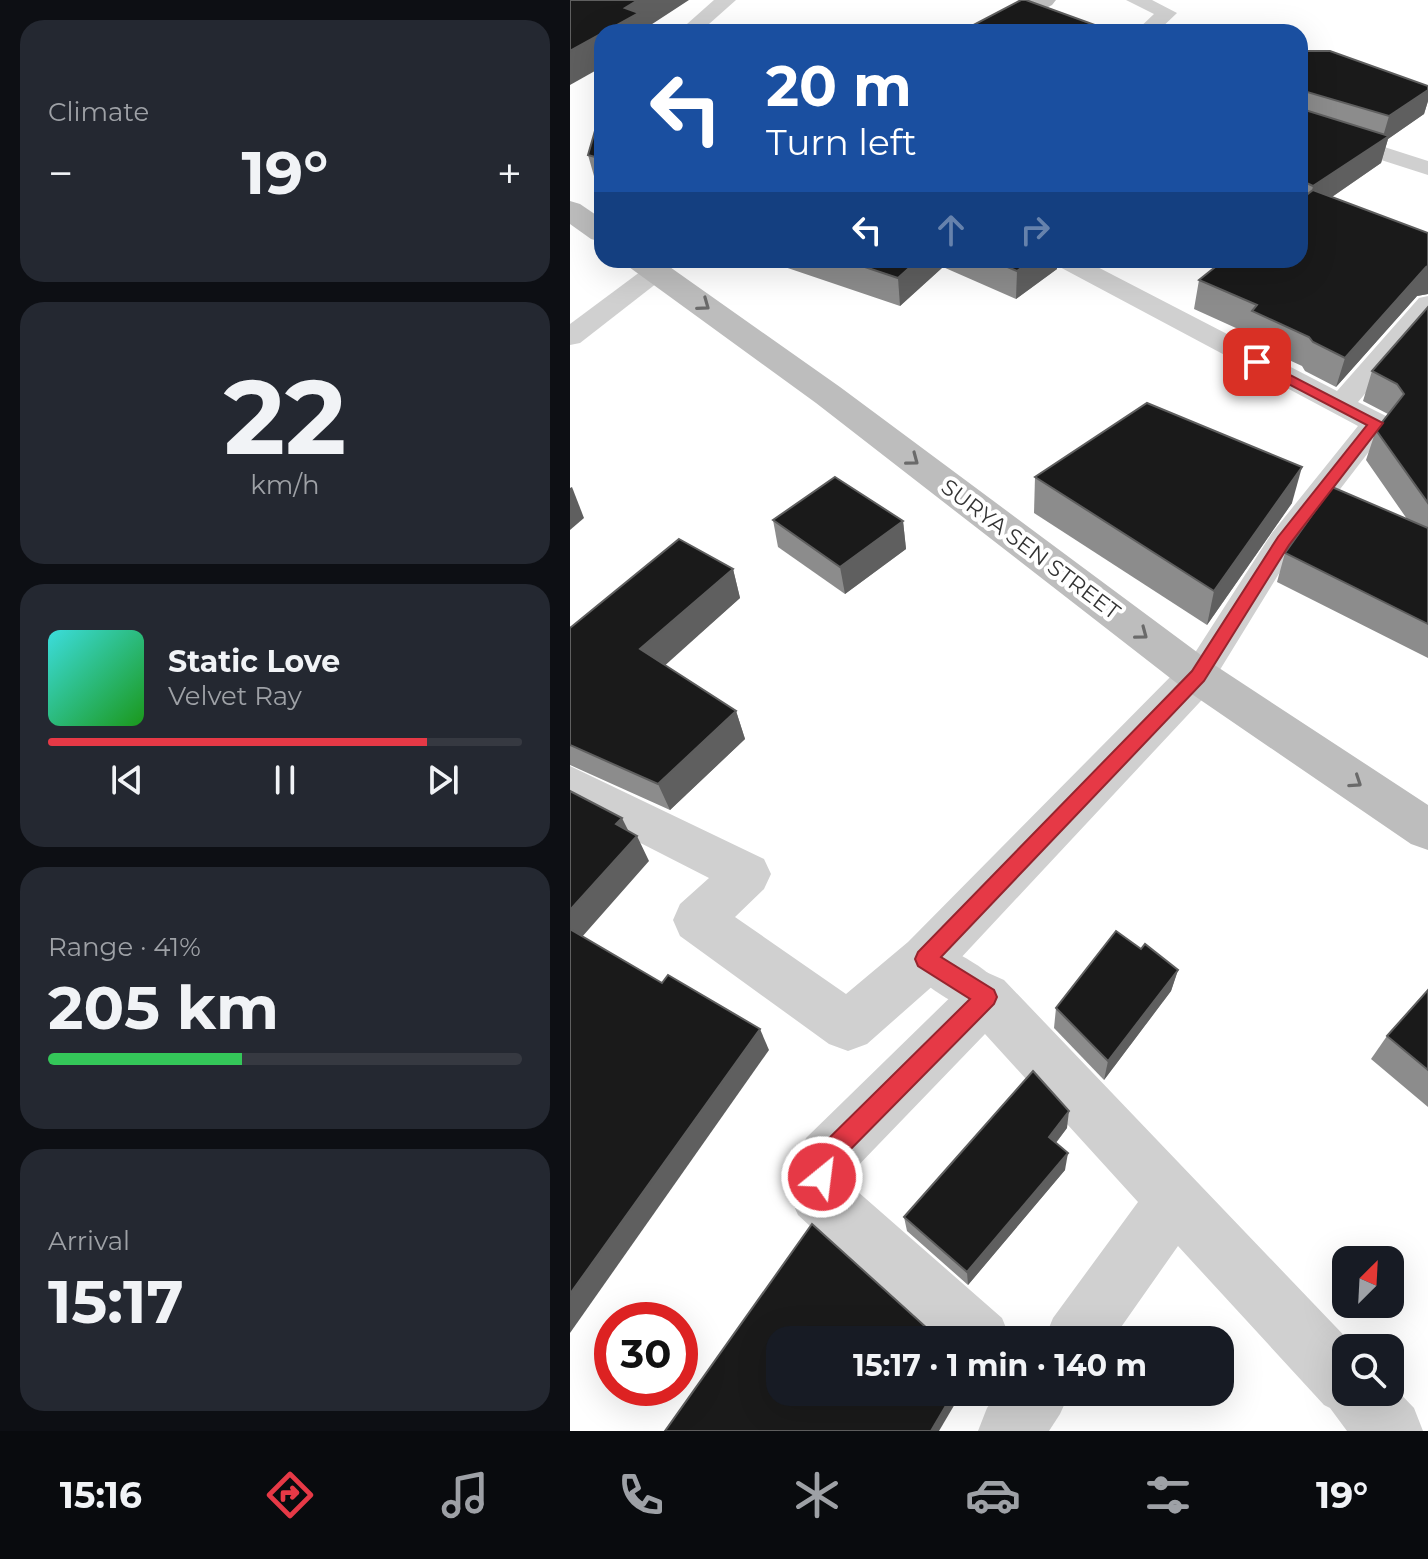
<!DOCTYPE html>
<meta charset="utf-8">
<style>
:root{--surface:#171b24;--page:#242831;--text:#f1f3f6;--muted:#9ea1a6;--line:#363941;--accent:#e63946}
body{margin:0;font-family:Montserrat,sans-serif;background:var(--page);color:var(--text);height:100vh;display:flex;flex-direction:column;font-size:30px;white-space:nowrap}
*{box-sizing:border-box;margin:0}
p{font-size:26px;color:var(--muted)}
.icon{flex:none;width:44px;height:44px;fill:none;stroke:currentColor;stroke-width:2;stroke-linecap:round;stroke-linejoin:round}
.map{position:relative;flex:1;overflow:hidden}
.sheet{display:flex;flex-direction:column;gap:20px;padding:20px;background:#0d0f14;width:570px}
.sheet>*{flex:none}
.guide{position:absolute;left:24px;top:24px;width:714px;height:244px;border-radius:24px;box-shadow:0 8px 32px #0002;background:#1a4fa0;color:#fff;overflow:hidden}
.needle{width:52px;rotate:24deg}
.fabs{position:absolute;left:762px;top:1246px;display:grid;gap:16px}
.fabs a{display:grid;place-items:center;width:72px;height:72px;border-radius:16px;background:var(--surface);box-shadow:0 8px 32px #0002;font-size:40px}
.speed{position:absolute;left:24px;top:1302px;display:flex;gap:16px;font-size:40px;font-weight:700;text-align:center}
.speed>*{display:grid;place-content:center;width:104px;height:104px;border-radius:50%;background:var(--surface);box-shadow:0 8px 32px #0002;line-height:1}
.speed .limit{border:12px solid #d22;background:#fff;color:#111}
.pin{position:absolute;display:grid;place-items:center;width:68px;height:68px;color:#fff;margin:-34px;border-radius:16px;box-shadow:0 4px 12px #0006}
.me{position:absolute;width:88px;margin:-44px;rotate:29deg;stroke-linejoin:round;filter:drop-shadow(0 0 6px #0008)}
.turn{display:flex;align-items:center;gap:28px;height:168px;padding:0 40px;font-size:36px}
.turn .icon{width:104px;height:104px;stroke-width:2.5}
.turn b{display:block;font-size:56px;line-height:68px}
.lanes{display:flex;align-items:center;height:76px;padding:0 40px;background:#0003;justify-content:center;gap:40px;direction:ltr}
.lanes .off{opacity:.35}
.big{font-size:60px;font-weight:700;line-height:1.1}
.sheet .widget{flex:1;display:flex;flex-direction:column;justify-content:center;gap:12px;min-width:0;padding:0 28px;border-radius:24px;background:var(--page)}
.sheet .dial{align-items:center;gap:0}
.dial b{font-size:104px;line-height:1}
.song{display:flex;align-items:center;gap:24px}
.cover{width:96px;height:96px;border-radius:12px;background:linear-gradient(135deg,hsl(180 70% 55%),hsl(120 70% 35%))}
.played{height:8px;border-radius:4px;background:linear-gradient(90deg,var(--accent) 80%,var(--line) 80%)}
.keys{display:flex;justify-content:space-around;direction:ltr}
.heat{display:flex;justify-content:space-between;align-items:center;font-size:44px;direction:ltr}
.charge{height:12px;border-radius:6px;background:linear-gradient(90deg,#34c759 41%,var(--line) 0)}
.trip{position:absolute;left:196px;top:1326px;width:468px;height:80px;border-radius:24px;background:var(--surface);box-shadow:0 8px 32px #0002;font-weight:700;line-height:80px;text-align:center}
.tabs{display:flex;height:128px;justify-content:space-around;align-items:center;background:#090b0e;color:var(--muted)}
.tabs .icon{width:56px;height:56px}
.tabs .on{color:var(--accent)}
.tabs b{font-size:36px;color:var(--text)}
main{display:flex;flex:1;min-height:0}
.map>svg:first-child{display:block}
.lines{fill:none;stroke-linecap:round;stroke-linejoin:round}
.lane{fill:#d0d0d0;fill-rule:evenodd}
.street{fill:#d0d0d0;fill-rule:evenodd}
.secondary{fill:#bdbdbd;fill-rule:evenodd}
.wall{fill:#8c8c8c}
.shaded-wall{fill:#5f5f5f}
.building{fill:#1a1a1a;stroke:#5f5f5f;stroke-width:2}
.oneway{stroke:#6a6a6a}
.route{fill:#e63946;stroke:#96252e;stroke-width:2}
.labels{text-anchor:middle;stroke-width:8;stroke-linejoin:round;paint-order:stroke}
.street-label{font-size:22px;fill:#333;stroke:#fff}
</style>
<main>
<section class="sheet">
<div class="widget"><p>Climate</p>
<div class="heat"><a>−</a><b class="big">19°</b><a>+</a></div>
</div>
<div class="widget dial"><b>22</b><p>km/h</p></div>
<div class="widget">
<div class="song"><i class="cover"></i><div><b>Static Love</b><p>Velvet Ray</p></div></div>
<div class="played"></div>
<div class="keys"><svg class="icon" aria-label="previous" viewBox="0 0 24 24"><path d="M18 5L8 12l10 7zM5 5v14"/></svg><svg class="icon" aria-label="pause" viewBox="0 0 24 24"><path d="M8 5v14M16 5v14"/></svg><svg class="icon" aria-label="next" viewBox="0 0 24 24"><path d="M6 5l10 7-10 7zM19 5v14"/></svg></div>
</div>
<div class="widget"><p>Range · 41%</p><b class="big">205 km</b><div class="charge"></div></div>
<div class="widget"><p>Arrival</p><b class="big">15:17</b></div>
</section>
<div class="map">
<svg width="858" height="1431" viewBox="0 0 858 1431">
<rect width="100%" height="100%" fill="#fff"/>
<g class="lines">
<g class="lane">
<polygon points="144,0 166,0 130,32 108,32"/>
<polygon points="556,0 582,0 607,13 587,32 565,32 584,14"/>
<polygon points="730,120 858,161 858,175 730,134"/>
<polygon points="482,260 514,260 767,391 849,298 858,296 858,320 788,402 816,416 821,423 724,549 640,686 628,690 616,686 610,676 702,533 788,426 486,265"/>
<polygon points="87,263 96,266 100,271 96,276 10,343 0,345 0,324 78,266"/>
<path d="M356 940C383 950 426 970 437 997L431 1011 416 1017C389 1007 347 985 335 959L341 945Z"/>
</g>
<g class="street">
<polygon points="628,659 643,664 649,676 643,688 374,976 297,1044 278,1051 259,1044 110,936 103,920 110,904 139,878 0,807 0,766 194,859 201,874 194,889 165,917 276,994 338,942 613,664"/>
<polygon points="416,972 434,980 786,1348 776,1348 776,1392 820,1392 820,1383 844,1408 853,1431 777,1431 760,1408 754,1405 608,1246 542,1340 474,1340 483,1318 568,1202 415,1034 281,1173 279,1184 432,1318 441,1340 364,1340 228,1215 219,1195 236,1138 398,980"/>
<polygon points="429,1392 500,1392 490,1414 479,1431 408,1431 417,1408"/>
</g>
<g class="secondary">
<polygon points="456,0 486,0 482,5 432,32 402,32 405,27"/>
<polygon points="0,201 10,204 32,219 32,242 21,239 0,224"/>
<polygon points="55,260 90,260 270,387 643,664 858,805 858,850 841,844 613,688 246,403 59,267"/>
</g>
</g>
<g class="wall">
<polygon points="730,51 858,86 858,101 854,114 818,139 811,163 762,197 858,233 858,294 847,296 766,387 735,371 732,366 676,340 677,333 624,309 629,280 730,260"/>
<polygon points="32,111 32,184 26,183 18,155"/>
<polygon points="194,260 487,260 487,269 446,299 373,267 330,306"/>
<polygon points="858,307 858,658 707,582 715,553 837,519 796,460 806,430 818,414 793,401 802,371"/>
<polygon points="465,477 722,503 637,625 464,513"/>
<polygon points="203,520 333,521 336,549 275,594 208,547"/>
<polygon points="163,569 170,598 94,665 166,711 175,739 100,810 0,765 0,628"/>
<polygon points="571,949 608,970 601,991 534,1080 484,1028 486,1008"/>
<polygon points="858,990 858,1107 801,1059 817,1036"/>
<polygon points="497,1128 486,1143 495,1170 398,1285 337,1231 334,1217"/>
</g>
<g class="shaded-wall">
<polygon points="68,0 119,0 73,30 73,32 34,32 55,8"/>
<polygon points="32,33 32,67 0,85 0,51"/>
<polygon points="858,90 858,101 854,114 818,139 811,163 737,214 743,186 812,140 819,116"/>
<polygon points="348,260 372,260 373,267 330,306 328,278"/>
<polygon points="462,260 487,260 487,269 446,299 447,271"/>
<polygon points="858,266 858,294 847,296 766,387 775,358 856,267"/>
<polygon points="732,467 722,503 637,625 644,591"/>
<polygon points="2,487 14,518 0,530 0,488"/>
<polygon points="333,521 336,549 275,594 270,567"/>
<polygon points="163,569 170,598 81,678 70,649"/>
<polygon points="166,711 175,739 100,810 88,784"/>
<polygon points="52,818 63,840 67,836 79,861 4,946 0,939 0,910 46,824"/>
<polygon points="608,970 601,991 534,1080 538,1061"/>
<polygon points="190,1029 199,1050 0,1333 0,1294"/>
<polygon points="499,1111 497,1128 477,1154 479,1137"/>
<polygon points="498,1153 495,1170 398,1285 397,1272"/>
<polygon points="384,1392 392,1392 369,1431 361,1431"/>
</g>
<g class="building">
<polygon points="0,0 68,0 55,8 69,13 0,51"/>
<polygon points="451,0 456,0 544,32 371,32 385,25 396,29"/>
<polygon points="730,51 760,51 858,86 858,90 819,116 734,91 735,110 819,136 743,186 730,180"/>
<polygon points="31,110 32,111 32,159 18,155"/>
<polygon points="743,190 858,233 858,266 856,267 775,358 743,342 739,337 682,311 687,305 629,280 654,260 730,260 730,200"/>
<polygon points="274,260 348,260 328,278"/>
<polygon points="421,260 462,260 447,271"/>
<polygon points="858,307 858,503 806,430 834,394 827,384 802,371"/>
<polygon points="577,403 732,467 644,591 465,477"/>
<polygon points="265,477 333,521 270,567 203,520"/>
<polygon points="762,487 858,528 858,624 715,553"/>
<polygon points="109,539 163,569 70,649 166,711 88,784 0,745 0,628"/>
<polygon points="0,791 52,818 46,824 67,836 0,910"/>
<polygon points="0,929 92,983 98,975 190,1029 0,1294"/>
<polygon points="546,931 571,949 575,944 608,970 538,1061 486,1008"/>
<polygon points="858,990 858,1070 817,1036"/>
<polygon points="463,1071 499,1111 479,1137 498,1153 397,1272 334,1217"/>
<polygon points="242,1224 359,1330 383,1331 395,1340 210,1340 210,1392 384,1392 361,1431 95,1431"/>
</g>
<defs><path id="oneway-chevron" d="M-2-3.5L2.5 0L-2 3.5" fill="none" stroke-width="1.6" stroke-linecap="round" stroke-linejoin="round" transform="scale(2)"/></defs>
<g class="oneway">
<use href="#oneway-chevron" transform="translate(134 305) rotate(36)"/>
<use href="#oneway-chevron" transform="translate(343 460) rotate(37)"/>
<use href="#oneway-chevron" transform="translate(572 634) rotate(37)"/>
<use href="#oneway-chevron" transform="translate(786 782) rotate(34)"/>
</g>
<polygon class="route" points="687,358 813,423 719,545 634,681 371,957 424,990 427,997 424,1004 266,1164 260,1185 252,1188 244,1185 240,1177 247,1150 400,999 348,966 345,959 348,952 622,671 708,537 797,425 682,365 680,362"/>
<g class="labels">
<g class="street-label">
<text transform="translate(461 549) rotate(37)" y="8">SURYA SEN STREET</text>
</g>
</g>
</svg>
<div class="fabs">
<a><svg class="needle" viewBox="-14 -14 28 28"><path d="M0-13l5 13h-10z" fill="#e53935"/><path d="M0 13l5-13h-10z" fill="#9ea1a6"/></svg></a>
<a><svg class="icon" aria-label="search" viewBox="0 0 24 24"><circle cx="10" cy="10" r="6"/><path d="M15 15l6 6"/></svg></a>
</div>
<div class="speed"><div class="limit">30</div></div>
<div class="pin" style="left:687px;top:362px;background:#d93025"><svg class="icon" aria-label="arrive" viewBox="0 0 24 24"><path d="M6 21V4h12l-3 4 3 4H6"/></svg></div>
<svg class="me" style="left:252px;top:1177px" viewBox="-20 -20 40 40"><circle r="17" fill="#e63946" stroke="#fff" stroke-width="3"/><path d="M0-11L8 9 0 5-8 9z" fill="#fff"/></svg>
<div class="trip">15:17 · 1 min · 140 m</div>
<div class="guide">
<div class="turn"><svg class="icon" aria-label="left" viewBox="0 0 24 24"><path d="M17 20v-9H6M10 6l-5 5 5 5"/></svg><div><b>20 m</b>Turn left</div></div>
<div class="lanes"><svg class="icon" aria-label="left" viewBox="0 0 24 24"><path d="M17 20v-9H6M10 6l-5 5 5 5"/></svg><svg class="icon off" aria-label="ahead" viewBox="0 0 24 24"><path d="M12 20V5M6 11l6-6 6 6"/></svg><svg class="icon off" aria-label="right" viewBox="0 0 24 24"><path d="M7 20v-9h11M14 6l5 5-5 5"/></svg></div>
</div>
</div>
</main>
<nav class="tabs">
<b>15:16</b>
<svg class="icon on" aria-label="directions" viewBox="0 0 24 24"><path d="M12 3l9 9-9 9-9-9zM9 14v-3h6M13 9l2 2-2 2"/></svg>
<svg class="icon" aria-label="music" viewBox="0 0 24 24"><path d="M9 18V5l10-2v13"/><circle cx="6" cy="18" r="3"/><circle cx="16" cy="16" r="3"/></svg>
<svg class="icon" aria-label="phone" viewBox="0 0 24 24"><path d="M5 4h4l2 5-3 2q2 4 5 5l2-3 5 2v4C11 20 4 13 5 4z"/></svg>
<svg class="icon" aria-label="climate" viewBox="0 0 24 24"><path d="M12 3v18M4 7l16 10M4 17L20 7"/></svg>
<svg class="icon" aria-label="car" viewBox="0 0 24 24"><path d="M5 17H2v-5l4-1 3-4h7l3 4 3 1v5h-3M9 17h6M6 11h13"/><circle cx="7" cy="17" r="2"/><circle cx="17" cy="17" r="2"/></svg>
<svg class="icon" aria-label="filters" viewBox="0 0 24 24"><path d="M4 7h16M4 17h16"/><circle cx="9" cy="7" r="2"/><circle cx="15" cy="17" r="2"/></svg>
<b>19°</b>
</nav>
